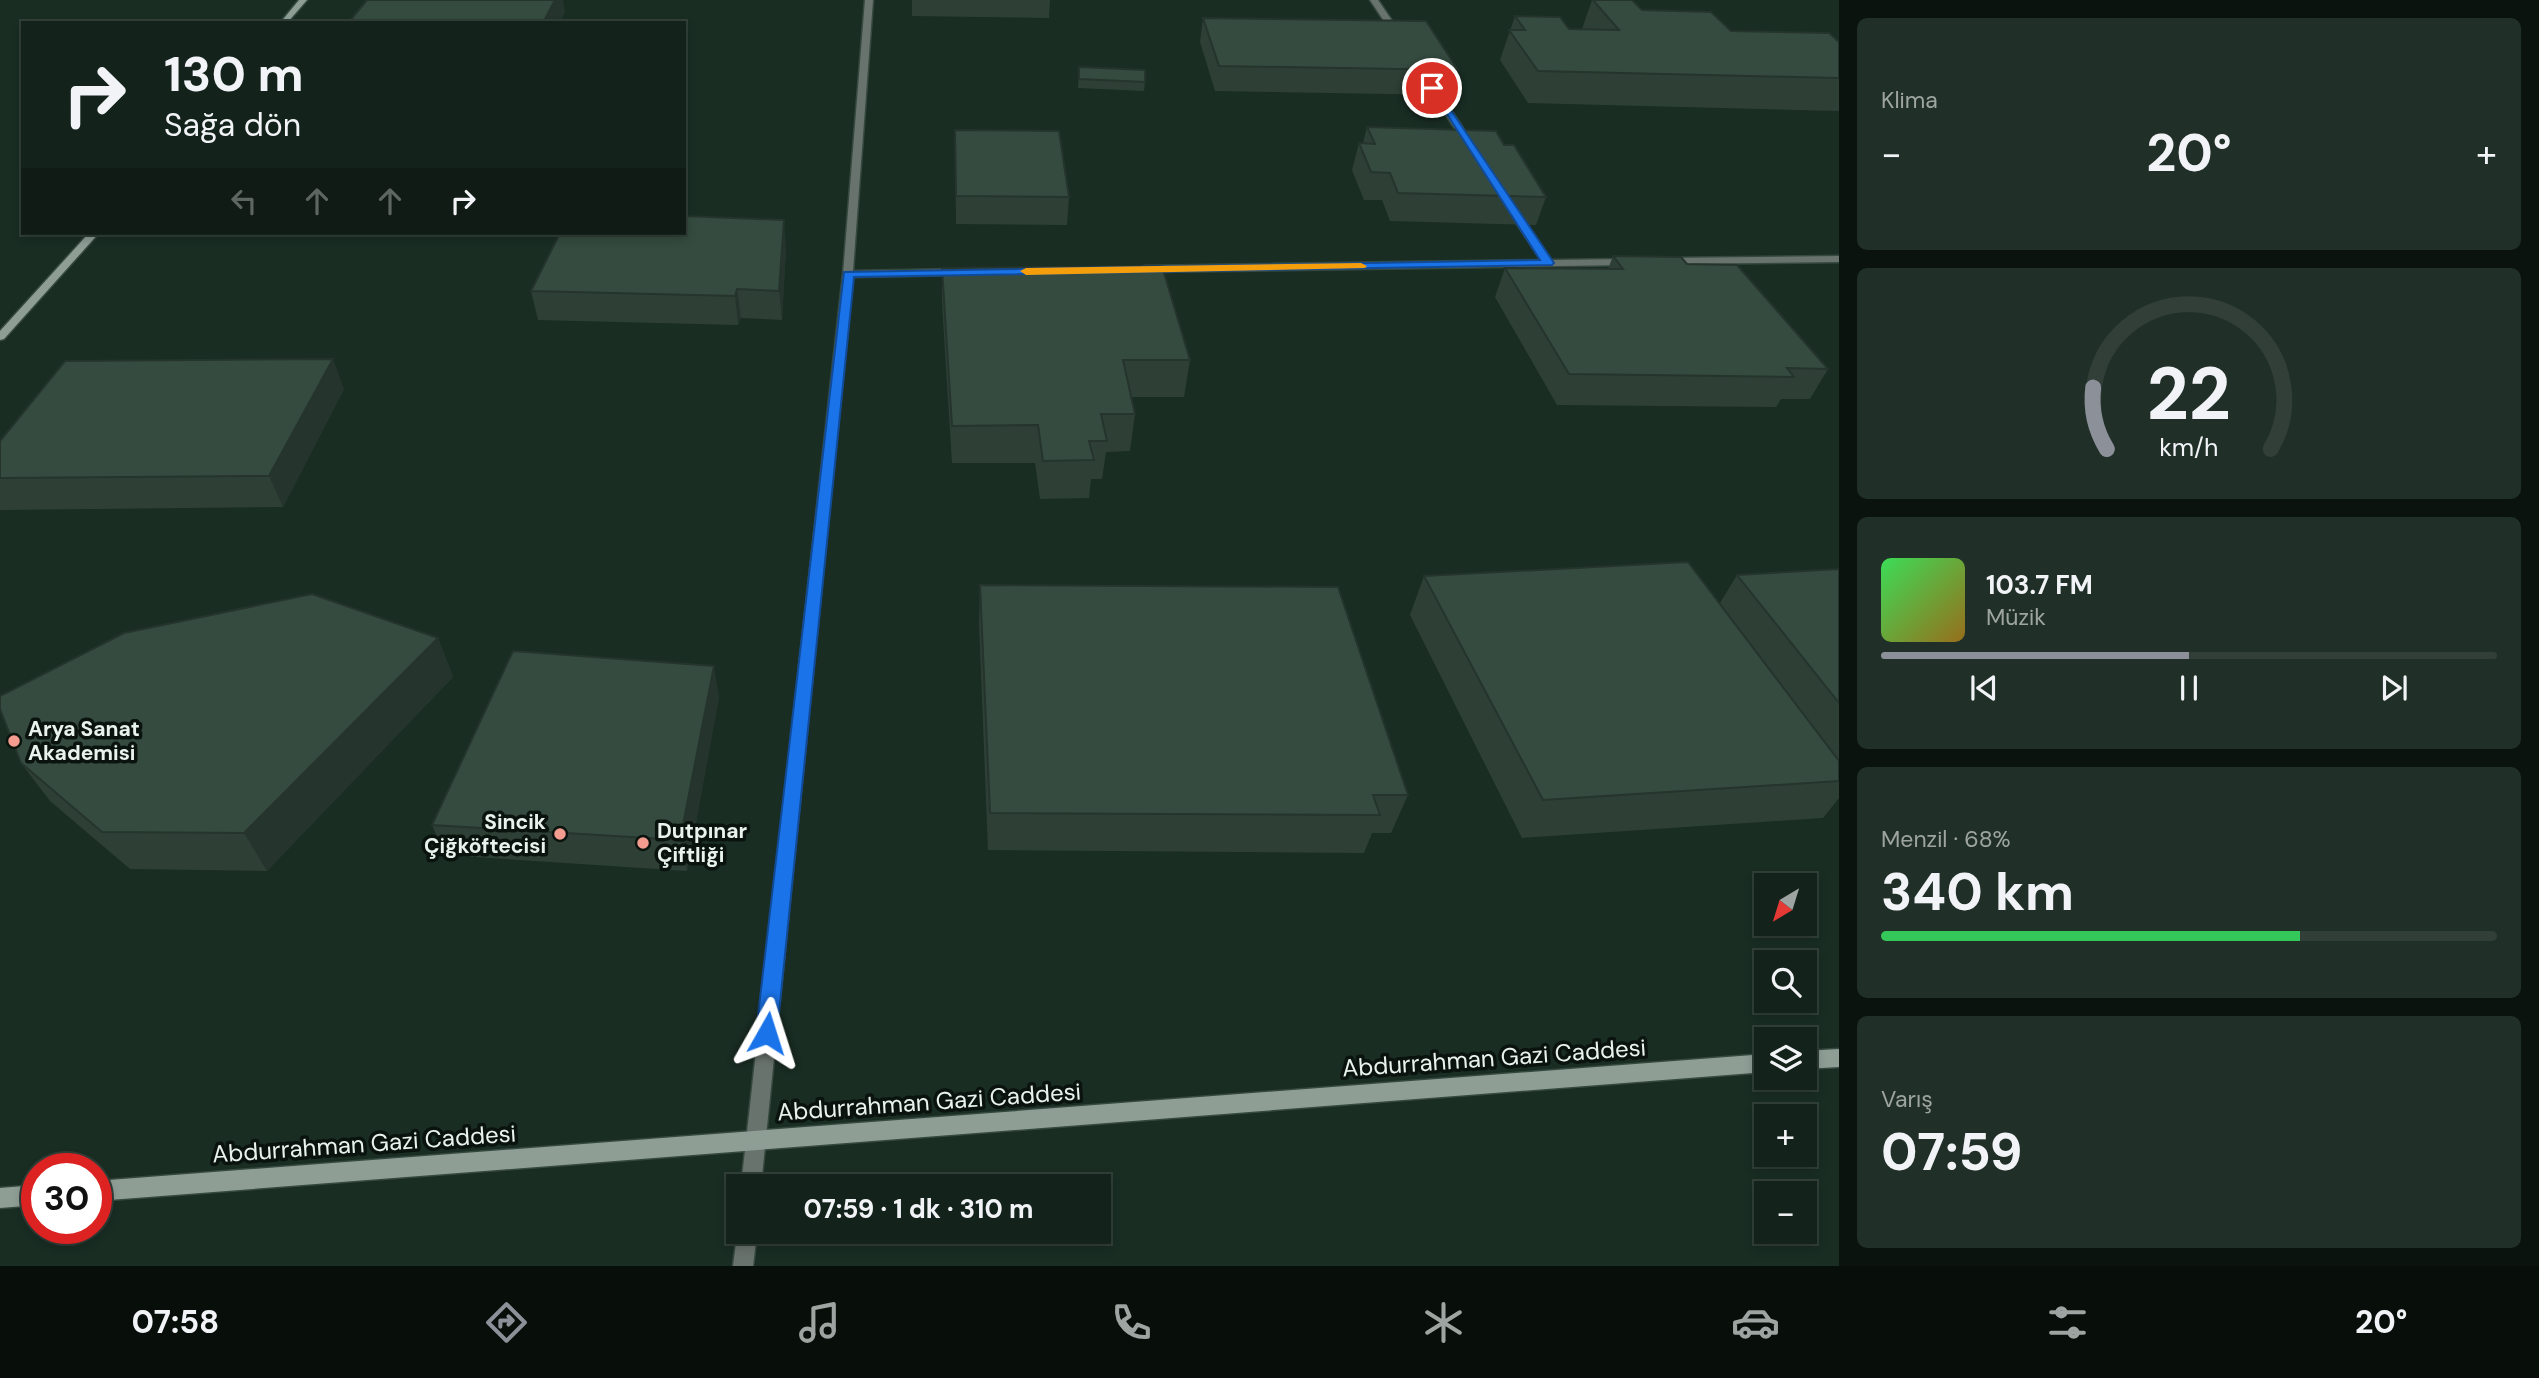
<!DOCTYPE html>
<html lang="tr">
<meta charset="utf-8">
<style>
:root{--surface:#13221a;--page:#202f27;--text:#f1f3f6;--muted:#9da4a2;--line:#323f39;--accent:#8c9099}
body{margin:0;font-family:"DM Sans",sans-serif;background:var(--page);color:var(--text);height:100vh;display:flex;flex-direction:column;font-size:26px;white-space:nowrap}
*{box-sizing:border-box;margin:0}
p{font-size:23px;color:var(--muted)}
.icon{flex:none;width:38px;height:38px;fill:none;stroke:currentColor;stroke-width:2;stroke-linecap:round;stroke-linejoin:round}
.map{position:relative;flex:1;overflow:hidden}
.details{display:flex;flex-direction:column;gap:18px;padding:18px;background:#0a130e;width:700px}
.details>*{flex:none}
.top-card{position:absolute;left:21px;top:21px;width:665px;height:214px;border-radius:0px;box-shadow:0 4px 10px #0003,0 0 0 2px var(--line);background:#13221a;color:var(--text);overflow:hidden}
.needle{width:46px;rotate:218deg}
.controls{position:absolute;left:1754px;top:873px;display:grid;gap:14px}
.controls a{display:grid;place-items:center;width:63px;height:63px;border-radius:0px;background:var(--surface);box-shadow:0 4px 10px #0003,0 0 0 2px var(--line);font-size:35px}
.speed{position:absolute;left:21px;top:1153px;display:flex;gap:14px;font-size:35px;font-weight:700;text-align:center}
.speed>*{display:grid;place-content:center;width:91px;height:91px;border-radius:50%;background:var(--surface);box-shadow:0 4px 10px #0003,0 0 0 2px var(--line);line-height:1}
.speed .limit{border:10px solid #d22;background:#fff;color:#111}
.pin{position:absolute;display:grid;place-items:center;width:60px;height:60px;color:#fff;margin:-30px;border:4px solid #fff;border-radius:50%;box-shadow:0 2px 7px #0007}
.me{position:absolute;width:77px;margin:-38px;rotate:6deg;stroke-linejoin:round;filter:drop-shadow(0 0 5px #0008)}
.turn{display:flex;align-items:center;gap:24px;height:147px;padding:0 28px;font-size:32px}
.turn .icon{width:91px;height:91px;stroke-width:2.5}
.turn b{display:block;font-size:49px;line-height:60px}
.lanes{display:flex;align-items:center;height:66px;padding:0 28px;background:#0003;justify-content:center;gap:35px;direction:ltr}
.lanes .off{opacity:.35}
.big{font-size:52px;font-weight:700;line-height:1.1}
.details .widget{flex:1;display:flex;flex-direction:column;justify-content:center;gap:10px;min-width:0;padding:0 24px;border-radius:10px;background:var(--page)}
.details .dial{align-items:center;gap:0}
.dial svg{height:182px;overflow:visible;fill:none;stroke:var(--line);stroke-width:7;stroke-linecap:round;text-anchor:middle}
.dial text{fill:var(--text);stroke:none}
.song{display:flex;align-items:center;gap:21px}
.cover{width:84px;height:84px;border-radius:10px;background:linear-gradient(135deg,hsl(130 70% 55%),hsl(40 70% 35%))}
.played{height:7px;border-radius:4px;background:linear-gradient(90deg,var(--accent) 50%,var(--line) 50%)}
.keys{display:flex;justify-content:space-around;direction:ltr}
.heat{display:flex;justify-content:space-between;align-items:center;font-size:38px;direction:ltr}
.charge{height:10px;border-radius:5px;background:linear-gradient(90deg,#34c759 68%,var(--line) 0)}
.trip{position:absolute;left:726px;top:1174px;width:385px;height:70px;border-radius:0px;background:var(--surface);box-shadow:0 4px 10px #0003,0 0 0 2px var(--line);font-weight:700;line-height:70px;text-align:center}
.dock{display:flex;height:112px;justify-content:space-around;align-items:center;background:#080e0a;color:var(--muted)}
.dock .icon{width:49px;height:49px}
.dock .on{color:var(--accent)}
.dock b{font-size:32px;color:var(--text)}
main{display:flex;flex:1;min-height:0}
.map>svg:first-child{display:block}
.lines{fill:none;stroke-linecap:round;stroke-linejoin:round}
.street-casing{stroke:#36493f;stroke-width:3}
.secondary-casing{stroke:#36493f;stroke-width:3}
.street{fill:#69736e;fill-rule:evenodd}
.secondary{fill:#8e9e95;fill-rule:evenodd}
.wall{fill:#2e4036}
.shaded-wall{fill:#25342c}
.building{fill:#354b3f;stroke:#25342c;stroke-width:2}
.route{fill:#1a73e8;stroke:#114b97;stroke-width:2}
.slow{fill:#f59e0b}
.poi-dot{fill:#f59c91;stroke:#0a130e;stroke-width:2.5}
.labels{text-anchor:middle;stroke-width:7;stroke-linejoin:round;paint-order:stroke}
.poi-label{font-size:21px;font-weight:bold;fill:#e7f3ec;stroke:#0a130e;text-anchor:start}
.near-street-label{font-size:24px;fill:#e7f3ec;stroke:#0a130e}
</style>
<main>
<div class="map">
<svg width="1839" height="1266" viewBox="0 0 1839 1266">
<rect width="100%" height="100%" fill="#192d23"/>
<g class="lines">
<g class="street-casing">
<g id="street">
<polygon points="865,0 873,0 853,271 959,269 964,272 959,275 853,277 761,1186 741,1186 843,274"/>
<polygon points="1370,0 1378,0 1401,34 1400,36 1394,36"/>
<polygon points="1424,78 1430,78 1474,145 1473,147 1467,147 1423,80"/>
<polygon points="1512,206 1515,207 1551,260 1628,259 1633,262 1628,265 1144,272 1139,269 1144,266 1541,260 1507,209"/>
<polygon points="1839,256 1839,262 1665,264 1660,261 1665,258"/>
<polygon points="738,1228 738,1232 757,1232 753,1266 733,1266"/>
</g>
</g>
<g class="secondary-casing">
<g id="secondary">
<polygon points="299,0 307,0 287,23 280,23"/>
<polygon points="89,233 99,233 4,339 0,340 0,331"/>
<polygon points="1839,1049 1839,1067 1804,1069 1804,1051"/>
<polygon points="1766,1054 1766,1072 96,1201 96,1181"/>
<polygon points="37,1185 37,1205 0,1208 0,1188"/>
</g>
</g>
<use href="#street" class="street"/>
<use href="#secondary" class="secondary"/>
</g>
<g class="wall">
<polygon points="912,0 1050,0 1049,18 912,16"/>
<polygon points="1592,0 1731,31 1839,42 1839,111 1528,103 1500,60 1515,16 1569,29 1582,29"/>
<polygon points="1203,18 1458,70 1450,95 1215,91 1200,42"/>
<polygon points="1079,67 1145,82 1144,91 1078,88"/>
<polygon points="1367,127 1504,145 1546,197 1536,225 1390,221 1382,200 1364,200 1352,170 1359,143 1363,143"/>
<polygon points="955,130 1069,197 1067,225 956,224"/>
<polygon points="786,248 782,320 741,318 738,325 538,320 531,291"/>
<polygon points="1613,256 1687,264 1828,369 1810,399 1781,399 1776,407 1557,405 1495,297 1505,268 1608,269"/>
<polygon points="942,268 1190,360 1184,397 1131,397 1135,414 1130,451 1106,452 1102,479 1091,479 1089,498 1040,499 1035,463 952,463 942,303"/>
<polygon points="344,389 283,507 0,510 0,441"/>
<polygon points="1839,569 1839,798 1823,818 1522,838 1410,615 1424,576 1720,603 1737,575"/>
<polygon points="980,585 1408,795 1391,833 1372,833 1364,853 988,850 979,623"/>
<polygon points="438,638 453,677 267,871 130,869 50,801 21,763"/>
<polygon points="719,697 687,871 445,855 432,825"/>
</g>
<g class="shaded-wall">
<polygon points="555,0 563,0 565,12 560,23 543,23"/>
<polygon points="784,220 786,248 782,320 779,291"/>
<polygon points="737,289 741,318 738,325 735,296"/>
<polygon points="333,359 344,389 283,507 269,476"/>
<polygon points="438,638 453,677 267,871 244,833"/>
<polygon points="714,666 719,697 687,871 680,840"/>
</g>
<g class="building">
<polygon points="367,0 555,0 543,23 348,23"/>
<polygon points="1593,0 1632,0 1642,10 1711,12 1731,31 1829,33 1839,42 1839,78 1538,71 1509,30 1525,30 1515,16 1560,17 1569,29 1619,30"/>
<polygon points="1203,18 1426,21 1458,70 1219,66"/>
<polygon points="1079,67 1145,70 1145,82 1079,79"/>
<polygon points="1367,127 1496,131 1504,145 1514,145 1546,197 1398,193 1390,173 1371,172 1359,143 1375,144"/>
<polygon points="955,130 1059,131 1069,197 956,196"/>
<polygon points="684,216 784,220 779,291 737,289 735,296 531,291 560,233 684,233"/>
<polygon points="1613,256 1681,257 1687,264 1737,265 1828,369 1787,368 1794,377 1569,374 1505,268 1623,269"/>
<polygon points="1162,266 1190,360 1123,360 1135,414 1101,414 1107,441 1089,441 1094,460 1043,461 1038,425 952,426 942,268"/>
<polygon points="333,359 269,476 0,478 0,441 65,361"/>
<polygon points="1688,562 1839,761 1839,781 1543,800 1424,576"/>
<polygon points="1839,569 1839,703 1737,575"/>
<polygon points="980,585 1338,587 1408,795 1373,795 1380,815 990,813"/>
<polygon points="312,594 438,638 244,833 102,832 21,763 0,709 0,696 124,633"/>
<polygon points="513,651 714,666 680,840 432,825"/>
</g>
<polygon class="route" points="1429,86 1436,88 1554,263 1552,265 854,277 777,1033 774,1040 767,1043 759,1040 756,1033 844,272 1540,260"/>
<polygon class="slow" points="1361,263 1367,266 1365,268 1026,275 1020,271 1026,268"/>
<g class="poi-dot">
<circle cx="14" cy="741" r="7"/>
<circle cx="560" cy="834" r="7"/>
<circle cx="643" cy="843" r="7"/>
</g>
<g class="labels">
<g class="poi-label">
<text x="28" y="736">Arya Sanat<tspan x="28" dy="24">Akademisi</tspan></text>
<text x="546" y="829" text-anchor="end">Sincik<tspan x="546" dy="24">Çiğköftecisi</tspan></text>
<text x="657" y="838">Dutpınar<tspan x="657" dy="24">Çiftliği</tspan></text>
</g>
<g class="near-street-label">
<text transform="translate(1494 1058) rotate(-4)" y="8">Abdurrahman Gazi Caddesi</text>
<text transform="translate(929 1102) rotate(-4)" y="8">Abdurrahman Gazi Caddesi</text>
<text transform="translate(364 1144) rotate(-4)" y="8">Abdurrahman Gazi Caddesi</text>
</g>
</g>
</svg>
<div class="controls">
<a><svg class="needle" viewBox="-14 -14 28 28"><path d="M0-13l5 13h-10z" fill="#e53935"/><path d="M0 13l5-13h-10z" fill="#9da4a2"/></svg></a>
<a><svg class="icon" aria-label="search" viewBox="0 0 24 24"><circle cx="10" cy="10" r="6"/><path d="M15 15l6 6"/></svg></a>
<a><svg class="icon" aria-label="layers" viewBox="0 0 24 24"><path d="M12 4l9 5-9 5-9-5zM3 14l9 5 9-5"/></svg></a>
<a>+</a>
<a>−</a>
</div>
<div class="speed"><div class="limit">30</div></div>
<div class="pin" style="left:1432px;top:88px;background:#d93025"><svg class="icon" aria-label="arrive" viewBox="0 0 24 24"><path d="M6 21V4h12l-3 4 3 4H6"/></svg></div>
<svg class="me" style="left:767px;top:1033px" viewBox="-20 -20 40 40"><path d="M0-17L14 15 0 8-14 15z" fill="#1a73e8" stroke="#fff" stroke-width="4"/></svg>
<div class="trip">07:59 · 1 dk · 310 m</div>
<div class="top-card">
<div class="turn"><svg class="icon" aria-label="right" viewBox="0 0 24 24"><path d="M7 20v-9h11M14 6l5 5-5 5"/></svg><div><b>130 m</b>Sağa dön</div></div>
<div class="lanes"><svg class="icon off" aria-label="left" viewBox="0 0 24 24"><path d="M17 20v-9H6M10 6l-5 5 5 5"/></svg><svg class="icon off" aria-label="ahead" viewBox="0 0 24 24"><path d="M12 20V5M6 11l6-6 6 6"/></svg><svg class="icon off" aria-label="ahead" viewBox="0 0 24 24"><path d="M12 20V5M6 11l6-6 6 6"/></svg><svg class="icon" aria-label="right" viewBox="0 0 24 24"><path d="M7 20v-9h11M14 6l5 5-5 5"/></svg></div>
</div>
</div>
<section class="details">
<div class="widget"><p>Klima</p>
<div class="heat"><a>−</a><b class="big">20°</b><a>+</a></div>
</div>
<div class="widget dial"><svg viewBox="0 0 100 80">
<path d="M14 69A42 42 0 1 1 86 69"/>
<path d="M14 69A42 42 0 0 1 8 42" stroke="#8c9099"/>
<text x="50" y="56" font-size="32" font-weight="700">22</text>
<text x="50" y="72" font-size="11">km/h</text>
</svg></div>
<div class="widget">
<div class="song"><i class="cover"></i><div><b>103.7 FM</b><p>Müzik</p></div></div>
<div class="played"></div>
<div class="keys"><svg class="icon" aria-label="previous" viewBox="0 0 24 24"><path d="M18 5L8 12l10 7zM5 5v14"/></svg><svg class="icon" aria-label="pause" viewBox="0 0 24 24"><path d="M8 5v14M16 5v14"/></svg><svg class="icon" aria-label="next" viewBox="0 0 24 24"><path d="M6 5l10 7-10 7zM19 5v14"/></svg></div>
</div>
<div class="widget"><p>Menzil · 68%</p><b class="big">340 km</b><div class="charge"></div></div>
<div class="widget"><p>Varış</p><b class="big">07:59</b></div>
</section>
</main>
<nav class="dock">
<b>07:58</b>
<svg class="icon on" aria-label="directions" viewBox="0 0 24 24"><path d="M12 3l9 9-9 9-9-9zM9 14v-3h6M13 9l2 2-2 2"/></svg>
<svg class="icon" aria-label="music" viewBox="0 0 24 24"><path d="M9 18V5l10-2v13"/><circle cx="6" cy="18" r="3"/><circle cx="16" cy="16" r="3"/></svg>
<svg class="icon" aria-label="phone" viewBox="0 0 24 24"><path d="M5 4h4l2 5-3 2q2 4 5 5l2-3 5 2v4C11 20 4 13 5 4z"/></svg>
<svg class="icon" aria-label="climate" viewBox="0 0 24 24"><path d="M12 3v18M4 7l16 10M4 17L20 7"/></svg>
<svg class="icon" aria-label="car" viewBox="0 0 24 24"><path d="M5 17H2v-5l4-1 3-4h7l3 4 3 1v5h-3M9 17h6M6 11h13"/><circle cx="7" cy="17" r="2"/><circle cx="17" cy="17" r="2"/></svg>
<svg class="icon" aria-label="filters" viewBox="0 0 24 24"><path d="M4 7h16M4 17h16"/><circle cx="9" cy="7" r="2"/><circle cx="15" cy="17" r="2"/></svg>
<b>20°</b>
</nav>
